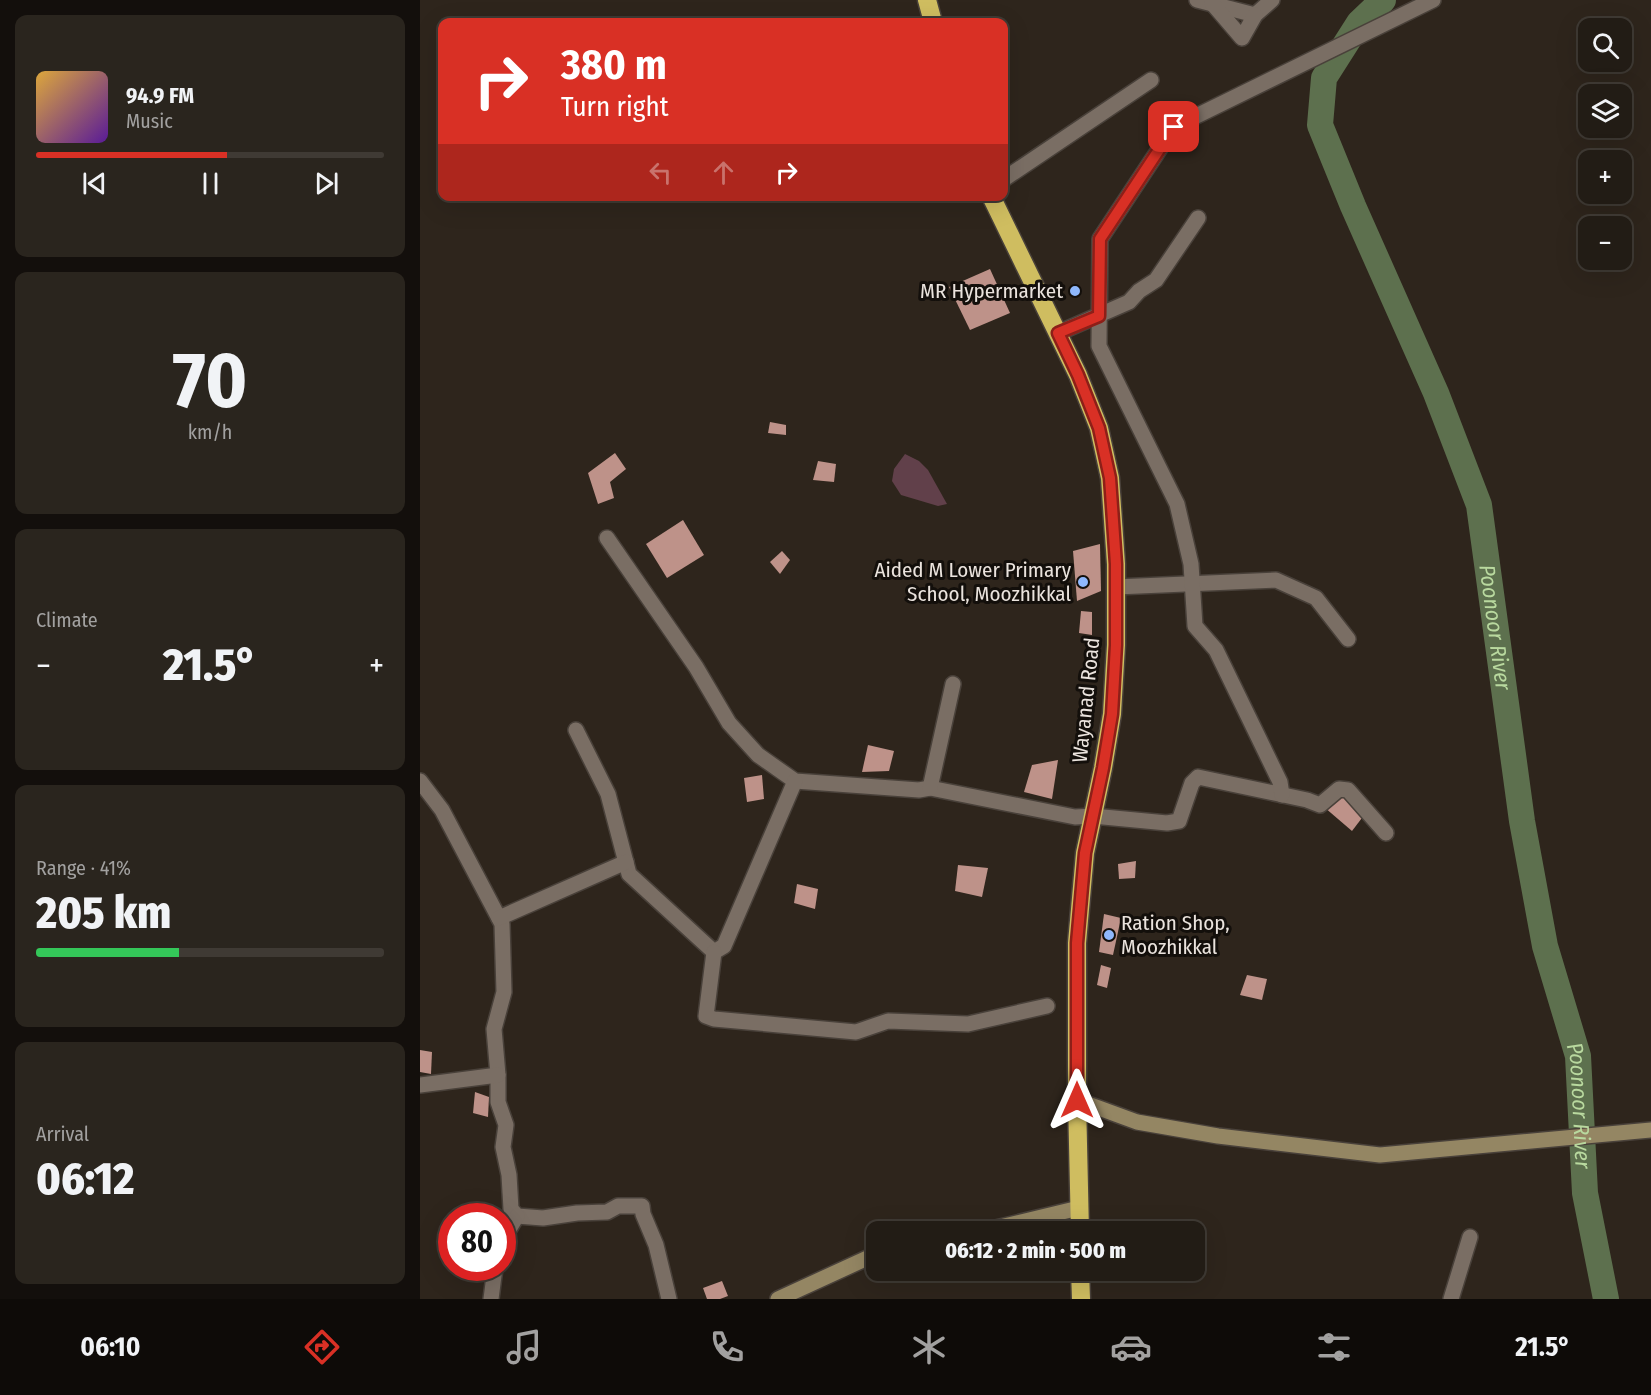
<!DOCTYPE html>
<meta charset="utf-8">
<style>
:root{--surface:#221c15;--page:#2a251e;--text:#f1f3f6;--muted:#a2a1a0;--line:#3f3a34;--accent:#d93025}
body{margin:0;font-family:"Fira Sans Condensed",sans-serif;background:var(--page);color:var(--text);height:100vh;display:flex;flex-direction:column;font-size:22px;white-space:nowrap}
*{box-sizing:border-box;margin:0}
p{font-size:20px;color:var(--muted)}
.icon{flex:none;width:33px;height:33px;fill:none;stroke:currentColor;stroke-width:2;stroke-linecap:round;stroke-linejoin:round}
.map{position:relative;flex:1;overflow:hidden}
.details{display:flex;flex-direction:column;gap:15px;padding:15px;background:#130f0c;width:420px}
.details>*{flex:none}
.hud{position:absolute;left:18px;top:18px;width:570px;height:183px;border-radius:12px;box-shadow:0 6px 24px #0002,0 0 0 2px var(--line);background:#d93025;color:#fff;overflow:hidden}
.controls{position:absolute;left:1158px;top:18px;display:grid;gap:12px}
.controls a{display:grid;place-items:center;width:54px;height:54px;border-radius:12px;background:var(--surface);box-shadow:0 6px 24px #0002,0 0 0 2px var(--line);font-size:30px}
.speed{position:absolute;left:18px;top:1203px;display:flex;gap:12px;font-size:30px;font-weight:700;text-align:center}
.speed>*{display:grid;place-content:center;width:78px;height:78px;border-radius:50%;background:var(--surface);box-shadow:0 6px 24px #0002,0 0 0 2px var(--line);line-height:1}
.speed .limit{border:9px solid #d22;background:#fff;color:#111}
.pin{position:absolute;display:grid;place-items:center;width:51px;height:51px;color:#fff;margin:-26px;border-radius:12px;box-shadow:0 3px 9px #0006}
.me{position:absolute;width:66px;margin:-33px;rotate:0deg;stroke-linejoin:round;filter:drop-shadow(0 0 4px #0008)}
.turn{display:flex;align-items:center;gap:21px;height:126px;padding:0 24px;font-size:27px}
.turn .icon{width:78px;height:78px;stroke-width:2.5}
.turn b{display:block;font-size:42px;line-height:51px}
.lanes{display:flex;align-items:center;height:57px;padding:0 24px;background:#0003;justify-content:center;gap:30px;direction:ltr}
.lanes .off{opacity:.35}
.big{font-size:45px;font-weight:800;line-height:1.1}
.details .tile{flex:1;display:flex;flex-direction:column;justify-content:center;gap:9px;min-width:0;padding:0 21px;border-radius:12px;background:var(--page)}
.details .dial{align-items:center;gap:0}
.dial b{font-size:78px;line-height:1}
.song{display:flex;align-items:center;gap:18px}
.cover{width:72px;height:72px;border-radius:9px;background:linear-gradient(135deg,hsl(40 70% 55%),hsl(270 70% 35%))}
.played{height:6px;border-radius:3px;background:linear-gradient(90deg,var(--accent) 55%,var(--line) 55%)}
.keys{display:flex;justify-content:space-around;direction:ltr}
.heat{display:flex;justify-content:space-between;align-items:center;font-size:33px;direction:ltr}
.charge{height:9px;border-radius:4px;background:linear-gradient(90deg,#34c759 41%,var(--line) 0)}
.trip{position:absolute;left:446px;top:1221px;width:339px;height:60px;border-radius:12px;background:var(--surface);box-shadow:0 6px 24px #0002,0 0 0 2px var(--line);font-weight:800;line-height:60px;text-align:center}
.tab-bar{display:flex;height:96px;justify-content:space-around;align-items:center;background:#0e0b08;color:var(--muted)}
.tab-bar .icon{width:42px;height:42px}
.tab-bar .on{color:var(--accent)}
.tab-bar b{font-size:27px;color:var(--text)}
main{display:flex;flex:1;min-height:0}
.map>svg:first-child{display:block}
.green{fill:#61404a}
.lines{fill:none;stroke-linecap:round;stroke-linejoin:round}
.river{stroke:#5d704e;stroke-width:26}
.building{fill:#be9289}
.street-casing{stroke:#49413a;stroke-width:18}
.secondary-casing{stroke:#49413a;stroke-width:18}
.highway-casing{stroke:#49413a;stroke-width:21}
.street{stroke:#7a6e64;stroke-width:15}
.secondary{stroke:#948663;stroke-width:15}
.highway{stroke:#cfbd60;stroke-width:18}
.route-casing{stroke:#8d1f18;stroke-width:15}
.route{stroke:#d93025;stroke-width:10}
.poi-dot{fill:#8fb8fd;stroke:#130f0b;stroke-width:2}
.labels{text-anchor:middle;stroke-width:6;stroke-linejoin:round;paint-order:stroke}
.poi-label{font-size:21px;fill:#eae3dd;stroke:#130f0b;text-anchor:end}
.street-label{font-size:21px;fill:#eae3dd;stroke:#130f0b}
.water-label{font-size:22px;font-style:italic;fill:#b9d99f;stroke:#130f0b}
</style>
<main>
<section class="details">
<div class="tile">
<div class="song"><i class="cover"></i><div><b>94.9 FM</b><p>Music</p></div></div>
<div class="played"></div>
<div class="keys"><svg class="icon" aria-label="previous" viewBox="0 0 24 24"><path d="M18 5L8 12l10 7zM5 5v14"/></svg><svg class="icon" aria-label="pause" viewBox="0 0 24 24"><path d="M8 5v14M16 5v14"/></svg><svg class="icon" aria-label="next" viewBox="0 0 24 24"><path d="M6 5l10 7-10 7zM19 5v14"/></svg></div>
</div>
<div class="tile dial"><b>70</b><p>km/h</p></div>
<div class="tile"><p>Climate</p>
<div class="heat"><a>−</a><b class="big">21.5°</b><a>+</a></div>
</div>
<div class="tile"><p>Range · 41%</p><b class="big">205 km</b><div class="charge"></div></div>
<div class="tile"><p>Arrival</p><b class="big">06:12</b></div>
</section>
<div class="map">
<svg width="1231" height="1299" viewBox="0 0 1231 1299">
<rect width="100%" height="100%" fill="#2e251c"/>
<polygon class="green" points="485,454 499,461 508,470 527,504 518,506 481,495 472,481 474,469"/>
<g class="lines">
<path class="river" id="s1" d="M963 0 939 23 904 78 900 125 933 206 1016 393 1059 505 1102 821 1125 946 1158 1056 1165 1193 1186 1299"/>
</g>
<g class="building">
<polygon points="570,269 590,313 550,330 529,287"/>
<polygon points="350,422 366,425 366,435 348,433"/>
<polygon points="195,453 206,469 190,482 194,498 178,504 168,473"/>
<polygon points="398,461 416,464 414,482 393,480"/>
<polygon points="263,520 284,555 247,578 226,544"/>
<polygon points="680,544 681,591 657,601 653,551"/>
<polygon points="362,551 370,560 360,574 350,562"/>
<polygon points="661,611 672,612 672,635 659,633"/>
<polygon points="448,745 474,751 469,771 442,772"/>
<polygon points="638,760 632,799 604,792 612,765"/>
<polygon points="342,775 344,799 327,802 324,778"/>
<polygon points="916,790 948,810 932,831 904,807"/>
<polygon points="716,861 715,878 699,879 698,864"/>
<polygon points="538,865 568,868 562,897 535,891"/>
<polygon points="377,884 398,889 395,909 374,903"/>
<polygon points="684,914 701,918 693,955 679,952"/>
<polygon points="681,965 691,968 687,988 677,985"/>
<polygon points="827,975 847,979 842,1000 820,995"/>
<polygon points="0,1050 12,1052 11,1074 0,1072"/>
<polygon points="55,1092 69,1097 68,1117 53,1113"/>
<polygon points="302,1281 308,1296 300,1299 287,1299 283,1288"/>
</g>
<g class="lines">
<g class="street-casing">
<g id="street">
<polyline points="777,0 835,15 852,0"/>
<polyline points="792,3 822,38 835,15"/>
<polyline points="584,179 731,80"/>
<polyline points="638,333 709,302 719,291 736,280 778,218"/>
<polyline points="187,538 276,667 309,723 338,755 375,781 499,790 510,788 655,817 673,816 747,823 759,821 772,783 778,777 887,800 900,805 919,789 928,790 966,833"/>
<polyline points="696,587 856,580 896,598 928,639"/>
<polyline points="156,730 188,794 209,874 294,952 304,946 375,781"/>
<polyline points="0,781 22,810 82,924 84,992 74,1029 78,1075 78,1102 86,1125 83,1147 89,1175 91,1209 97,1216 123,1218 157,1213 187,1212 198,1206 222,1206 223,1214 236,1245 249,1299"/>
<polyline points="510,788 533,684"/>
<polyline points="862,795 860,782 796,650 775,626 771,564 757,504 679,346 680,239 754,127 1013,0"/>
<polyline points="79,918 206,862"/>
<polyline points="294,952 286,1016 294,1019 436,1032 468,1021 548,1024 627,1006"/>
<polyline points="0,1085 78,1075"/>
<polyline points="82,1241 97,1216"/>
<polyline points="71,1299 75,1268"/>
<polyline points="1031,1299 1050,1237"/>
</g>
</g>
<g class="secondary-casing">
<g id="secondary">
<polyline points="657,1100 717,1122 798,1136 960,1155 1231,1130"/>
<polyline points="559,1232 659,1208"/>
<polyline points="358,1299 456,1254"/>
</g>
</g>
<g class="highway-casing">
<g id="highway">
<polyline points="507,0 513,22"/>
<polyline points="571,196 658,375 679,428 690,478 696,564 696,645 692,714 683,768 665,853 657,943 657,1100 660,1232"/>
<polyline points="660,1270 661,1299"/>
</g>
</g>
<use href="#street" class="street"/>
<use href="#secondary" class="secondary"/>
<use href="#highway" class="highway"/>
</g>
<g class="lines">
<g class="route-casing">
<polyline id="route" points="657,1100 657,943 665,853 683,768 692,714 696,645 696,564 690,478 679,428 658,375 638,333 679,316 680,239 754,127"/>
</g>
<use href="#route" class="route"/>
</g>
<g class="poi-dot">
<circle cx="655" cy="291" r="6"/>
<circle cx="663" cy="582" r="6"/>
<circle cx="689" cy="935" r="6"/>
</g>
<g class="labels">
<g class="poi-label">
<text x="643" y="298">MR Hypermarket</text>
<text x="651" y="577">Aided M Lower Primary<tspan x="651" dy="24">School, Moozhikkal</tspan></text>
<text x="701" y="930" text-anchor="start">Ration Shop,<tspan x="701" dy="24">Moozhikkal</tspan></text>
</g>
<g class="street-label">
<text transform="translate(666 700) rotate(-84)" y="7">Wayanad Road</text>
</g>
<g class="water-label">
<text dy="8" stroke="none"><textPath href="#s1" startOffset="681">Poonoor River</textPath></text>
<text dy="8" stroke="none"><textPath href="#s1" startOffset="1168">Poonoor River</textPath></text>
</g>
</g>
</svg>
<div class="controls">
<a><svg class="icon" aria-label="search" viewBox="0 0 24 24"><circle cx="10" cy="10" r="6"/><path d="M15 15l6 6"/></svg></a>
<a><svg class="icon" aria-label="layers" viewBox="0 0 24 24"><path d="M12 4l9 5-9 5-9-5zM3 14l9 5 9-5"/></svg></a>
<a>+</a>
<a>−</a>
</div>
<div class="speed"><div class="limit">80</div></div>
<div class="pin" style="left:754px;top:127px;background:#d93025"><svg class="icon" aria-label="arrive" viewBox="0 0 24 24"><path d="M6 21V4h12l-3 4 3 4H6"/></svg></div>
<svg class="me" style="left:657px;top:1100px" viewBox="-20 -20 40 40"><path d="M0-17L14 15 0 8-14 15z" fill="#d93025" stroke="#fff" stroke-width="4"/></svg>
<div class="trip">06:12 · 2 min · 500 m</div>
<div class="hud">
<div class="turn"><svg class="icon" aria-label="right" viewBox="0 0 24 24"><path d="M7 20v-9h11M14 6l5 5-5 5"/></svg><div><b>380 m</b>Turn right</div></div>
<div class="lanes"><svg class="icon off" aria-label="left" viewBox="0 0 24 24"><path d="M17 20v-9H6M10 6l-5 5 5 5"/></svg><svg class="icon off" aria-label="ahead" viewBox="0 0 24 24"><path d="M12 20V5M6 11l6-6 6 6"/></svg><svg class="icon" aria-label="right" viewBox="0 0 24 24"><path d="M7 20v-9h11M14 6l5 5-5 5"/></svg></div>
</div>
</div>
</main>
<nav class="tab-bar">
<b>06:10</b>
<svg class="icon on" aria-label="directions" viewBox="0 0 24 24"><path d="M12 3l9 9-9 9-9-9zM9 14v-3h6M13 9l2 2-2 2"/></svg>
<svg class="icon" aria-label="music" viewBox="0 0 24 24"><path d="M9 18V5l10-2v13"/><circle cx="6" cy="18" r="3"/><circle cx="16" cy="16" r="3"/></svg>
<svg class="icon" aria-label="phone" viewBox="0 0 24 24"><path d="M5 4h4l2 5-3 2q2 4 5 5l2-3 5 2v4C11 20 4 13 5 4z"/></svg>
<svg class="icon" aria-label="climate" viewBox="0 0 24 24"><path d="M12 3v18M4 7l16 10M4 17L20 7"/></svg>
<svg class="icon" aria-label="car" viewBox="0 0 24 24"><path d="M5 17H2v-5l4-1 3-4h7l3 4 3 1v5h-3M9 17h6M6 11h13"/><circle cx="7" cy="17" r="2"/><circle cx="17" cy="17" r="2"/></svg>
<svg class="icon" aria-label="filters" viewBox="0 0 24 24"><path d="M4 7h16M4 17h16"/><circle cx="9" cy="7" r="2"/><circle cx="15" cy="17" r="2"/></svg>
<b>21.5°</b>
</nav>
